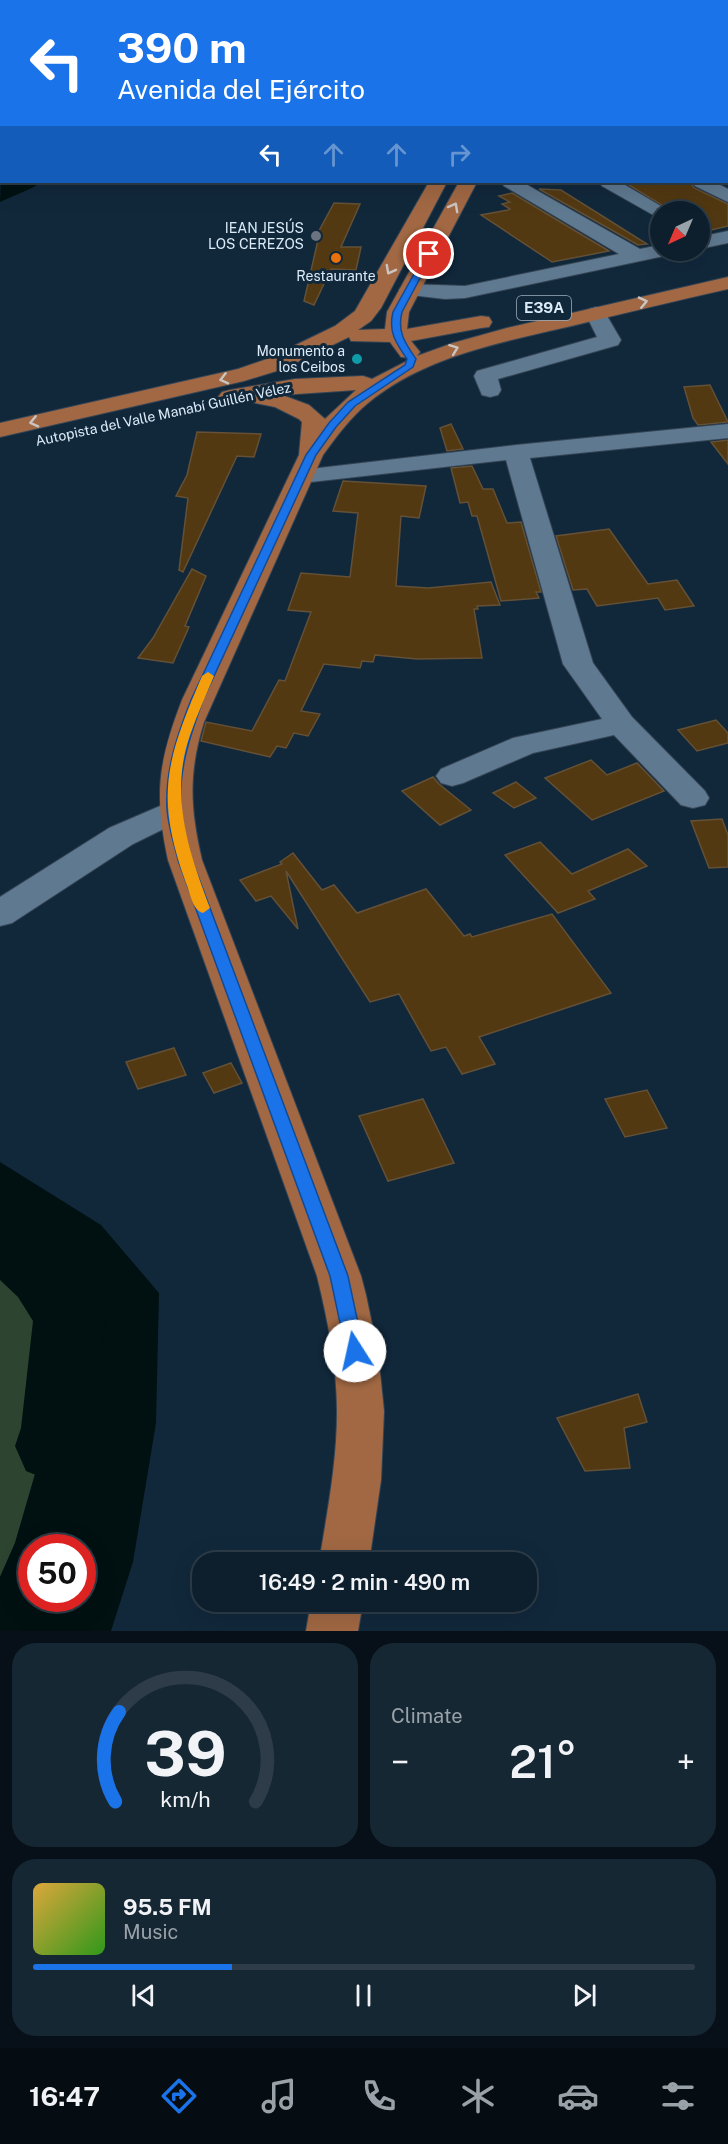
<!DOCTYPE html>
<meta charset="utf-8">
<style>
:root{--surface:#0d1e2c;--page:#162734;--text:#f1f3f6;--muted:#9aa2a9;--line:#2d3c48;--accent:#1a73e8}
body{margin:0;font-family:"Public Sans",sans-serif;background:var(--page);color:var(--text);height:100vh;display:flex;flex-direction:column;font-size:22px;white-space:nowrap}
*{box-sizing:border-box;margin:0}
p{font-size:20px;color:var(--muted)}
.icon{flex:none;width:33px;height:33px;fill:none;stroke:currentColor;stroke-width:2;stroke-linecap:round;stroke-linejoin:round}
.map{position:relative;height:1631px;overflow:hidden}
.side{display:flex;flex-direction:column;gap:12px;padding:12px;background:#071018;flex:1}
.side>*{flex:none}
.guide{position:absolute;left:0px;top:0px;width:729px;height:183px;box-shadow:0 6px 24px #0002,0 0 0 2px var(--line);background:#1a73e8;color:#fff;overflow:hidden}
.needle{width:39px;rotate:224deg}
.controls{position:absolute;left:650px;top:201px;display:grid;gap:12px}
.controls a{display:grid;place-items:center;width:60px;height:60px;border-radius:50%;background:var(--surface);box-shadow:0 6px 24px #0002,0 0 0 2px var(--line);font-size:30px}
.speed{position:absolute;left:18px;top:1534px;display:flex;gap:12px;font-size:30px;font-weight:700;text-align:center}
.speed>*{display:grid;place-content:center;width:78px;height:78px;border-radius:50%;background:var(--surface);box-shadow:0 6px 24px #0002,0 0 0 2px var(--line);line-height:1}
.speed .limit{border:9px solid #d22;background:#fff;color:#111}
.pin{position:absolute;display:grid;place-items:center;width:51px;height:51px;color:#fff;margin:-26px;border:3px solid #fff;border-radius:50%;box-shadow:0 2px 6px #0007}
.me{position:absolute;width:66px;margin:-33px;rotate:350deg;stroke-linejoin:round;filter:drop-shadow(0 0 4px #0008)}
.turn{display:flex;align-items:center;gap:21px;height:126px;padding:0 18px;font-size:27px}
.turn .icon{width:78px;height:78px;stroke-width:2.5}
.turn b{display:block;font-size:42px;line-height:51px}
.lanes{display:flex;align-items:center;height:57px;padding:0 18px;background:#0003;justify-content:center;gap:30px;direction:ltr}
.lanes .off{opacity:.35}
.big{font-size:45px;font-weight:600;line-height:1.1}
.side .widget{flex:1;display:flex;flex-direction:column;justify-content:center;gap:9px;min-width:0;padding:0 21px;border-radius:24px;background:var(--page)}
.side .dial{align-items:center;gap:0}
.dial svg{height:156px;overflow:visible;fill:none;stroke:var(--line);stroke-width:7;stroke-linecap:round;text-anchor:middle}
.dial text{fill:var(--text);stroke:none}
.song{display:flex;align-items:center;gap:18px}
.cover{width:72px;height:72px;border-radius:9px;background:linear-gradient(135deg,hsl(40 70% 55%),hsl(110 70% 35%))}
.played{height:6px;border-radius:3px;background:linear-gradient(90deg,var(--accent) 30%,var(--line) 30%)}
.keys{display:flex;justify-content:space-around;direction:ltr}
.heat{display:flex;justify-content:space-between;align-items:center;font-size:33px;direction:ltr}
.side .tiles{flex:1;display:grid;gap:12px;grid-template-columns:1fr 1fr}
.widget:last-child{grid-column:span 2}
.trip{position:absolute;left:192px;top:1552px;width:345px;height:60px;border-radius:24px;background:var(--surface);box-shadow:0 6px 24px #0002,0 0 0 2px var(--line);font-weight:600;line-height:60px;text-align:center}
.dock{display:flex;height:96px;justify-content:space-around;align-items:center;background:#050c12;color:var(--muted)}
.dock .icon{width:42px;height:42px}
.dock .on{color:var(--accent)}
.dock b{font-size:27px;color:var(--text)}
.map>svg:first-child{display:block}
.green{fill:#2d4530}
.water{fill:#011112;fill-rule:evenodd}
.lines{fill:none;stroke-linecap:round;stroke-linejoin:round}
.river{fill:#011112;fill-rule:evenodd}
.building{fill:#523912;stroke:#635036;stroke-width:1.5}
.minor-casing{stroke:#354555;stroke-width:2}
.major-casing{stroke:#354555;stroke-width:2}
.minor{fill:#5f7990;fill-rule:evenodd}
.major{fill:#a16843;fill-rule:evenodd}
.oneway{stroke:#cac4c2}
.route{fill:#1a73e8;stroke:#114b97;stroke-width:1.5}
.slow{fill:#f59e0b}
.worship-dot{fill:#6b7280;stroke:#11283b;stroke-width:2}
.food-dot{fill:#e8710a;stroke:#11283b;stroke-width:2}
.culture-dot{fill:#0f9aa8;stroke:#11283b;stroke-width:2}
.labels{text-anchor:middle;stroke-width:6;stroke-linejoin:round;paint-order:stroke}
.far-poi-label{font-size:14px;fill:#dcebf8;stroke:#11283b;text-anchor:end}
.far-street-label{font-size:14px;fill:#dcebf8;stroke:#11283b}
.shield{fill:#11283b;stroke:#9fb0bf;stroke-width:1.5}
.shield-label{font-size:15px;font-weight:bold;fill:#dcebf8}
</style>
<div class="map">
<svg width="728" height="1631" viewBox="0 0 728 1631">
<rect width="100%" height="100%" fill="#11283b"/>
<polygon class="green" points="0,1251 13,1262 67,1364 15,1543 0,1577"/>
<g class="water">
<polygon points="1,174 2,182 40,182 34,187 0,202"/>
<path d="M0 1162 101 1225 159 1293 156 1423 133 1562 111 1631H0V1577L15 1543 67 1364 13 1262 0 1251ZM32 1548H82V1599H32Z"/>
</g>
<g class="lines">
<polygon class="river" points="0,1209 24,1218 68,1255 94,1295 105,1317 97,1428 80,1471 53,1482 26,1471 15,1446 21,1428 33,1321 18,1297 0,1280"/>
</g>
<g class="building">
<polygon points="624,182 690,182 694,188 728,204 728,226 707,231 699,226 699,212 673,212"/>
<polygon points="539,189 561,190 647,244 638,245"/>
<polygon points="512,193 609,251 552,262 549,260 481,215 508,210 510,209 502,204 510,202 499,196"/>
<polygon points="334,203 360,204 341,247 361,247 356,270 331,269 314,305 304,301 318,240 314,240"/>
<polygon points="710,385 728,422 698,425 693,418 684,387"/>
<polygon points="451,424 463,449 447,451 440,428"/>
<polygon points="197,432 261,434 254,457 237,456 183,572 179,570 188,498 176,496 187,475"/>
<polygon points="728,440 728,464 711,442"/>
<polygon points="472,466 483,489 493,489 507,523 521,522 541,592 536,592 539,598 501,601 477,516 472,516 468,502 460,503 451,468"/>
<polygon points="343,481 426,486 419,518 401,516 396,586 428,588 491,582 500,605 477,606 478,609 474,609 482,658 417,659 375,655 373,662 362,661 360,668 324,664 301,711 320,714 308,736 294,733 286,748 277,746 270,757 201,741 206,722 252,731 279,680 285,681 311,612 288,610 301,573 350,577 358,513 333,511"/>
<polygon points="609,529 648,584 677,580 694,606 665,610 658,598 597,606 587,589 573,590 556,536"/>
<polygon points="192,569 206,576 185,626 189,627 173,663 138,658 153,638"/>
<polygon points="716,720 728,733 728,743 697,751 678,730"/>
<polygon points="591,760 607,775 637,763 664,791 592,820 545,778"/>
<polygon points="433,777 439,784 471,810 440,825 402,791"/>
<polygon points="516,782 536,798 514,808 493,793"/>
<polygon points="722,819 728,835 728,867 709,868 691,821"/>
<polygon points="540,842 572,874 628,849 647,866 588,891 595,899 558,913 505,855"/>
<polygon points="293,853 322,890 334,885 357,913 426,889 464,936 470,934 472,937 552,914 611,993 479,1037 495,1064 462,1074 446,1047 431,1051 399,994 370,1002 286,871 298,929 271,896 256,901 240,880 282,864 280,862"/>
<polygon points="174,1048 186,1075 138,1089 126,1062"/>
<polygon points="231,1063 242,1083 214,1093 203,1073"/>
<polygon points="647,1090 667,1128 625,1137 605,1099"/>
<polygon points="423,1099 454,1163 388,1181 359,1116"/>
<polygon points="638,1394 647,1422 624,1428 630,1468 585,1471 557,1418"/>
</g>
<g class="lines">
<g class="minor-casing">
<g id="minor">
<polygon points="425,0 485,0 486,1 426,2"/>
<polygon points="623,0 654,0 622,2"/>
<polygon points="682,0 698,0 699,2 683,2"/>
<polygon points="501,182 522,182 640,249 660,245 660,250 673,250 671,254 664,256 465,298 445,299 402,294 399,290 402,286 409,284 465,286 619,254 504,186"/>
<polygon points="599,182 620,182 671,212 660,212 660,217 655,216 602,186"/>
<polygon points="692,182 714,182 728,189 728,202 695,186"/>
<polygon points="728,231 728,243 699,249 699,237"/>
<polygon points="596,307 603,309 621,340 618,345 498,379 501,390 498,395 490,397 482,395 474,376 477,371 597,337 585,313 589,309"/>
<polygon points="728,424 728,438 530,458 593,663 632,717 705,791 709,798 705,805 693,808 681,805 614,735 533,753 463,783 452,786 441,783 436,776 441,769 513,738 602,719 563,664 506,460 302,483 293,481 290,476 293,471 516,445"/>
<polygon points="174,800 186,804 190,811 186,818 133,844 12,923 0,926 0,897 109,828"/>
</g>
</g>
<g class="major-casing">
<g id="major">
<rect x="495" y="0" width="14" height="2"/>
<path d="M429 182H447L381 308 371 321 358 330 385 329 387 312 459 182H477L409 312 407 329 481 316 489 317 492 322 489 327 481 328 411 341 420 352 417 356 453 343 507 328 728 277V289C674 301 621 314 567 327 498 343 424 357 368 403 350 418 336 437 323 455L204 722C188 773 190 809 202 860L361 1276 366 1295 378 1353 384 1411 381 1480 369 1563H319C327 1513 337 1463 337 1412 337 1366 328 1321 317 1276L168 860C154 795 158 762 182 700L299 455 302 422 299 419 275 407 246 401 230 404 222 402 218 397 222 392 230 390 295 379 363 376 372 379 413 358 401 357 390 342 351 341 349 337 283 369 244 381 0 437V423L238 369 267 359 335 326 355 311ZM356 390 325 419 309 405 282 395Z"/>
<polygon points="311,1602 363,1602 358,1631 306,1631"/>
</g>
</g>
<use href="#minor" class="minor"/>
<use href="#major" class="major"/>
</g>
<defs><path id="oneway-chevron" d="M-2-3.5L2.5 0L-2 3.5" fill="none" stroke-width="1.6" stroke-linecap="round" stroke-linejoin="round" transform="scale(1.5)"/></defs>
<g class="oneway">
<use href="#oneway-chevron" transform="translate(454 207) rotate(-61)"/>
<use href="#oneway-chevron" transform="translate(390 270) rotate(118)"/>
<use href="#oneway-chevron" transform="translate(643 302) rotate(-13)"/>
<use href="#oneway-chevron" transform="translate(454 349) rotate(-21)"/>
<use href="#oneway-chevron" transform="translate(224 379) rotate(166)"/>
<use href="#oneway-chevron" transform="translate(34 422) rotate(167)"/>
</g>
<path class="route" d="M429 251 433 254 402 312C397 332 405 343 416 359L413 367 355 406 336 427 316 455 203 700C190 736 178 770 181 809 182 826 188 843 192 860L348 1276 364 1351 362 1357 355 1359 348 1357 346 1351 330 1276 178 860C174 843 168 826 167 809 165 770 177 736 191 700L306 455 329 423 348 402 405 365 407 359C396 343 388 332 393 312L425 254Z"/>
<path class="slow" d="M208 672 214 676C206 695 197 715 190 735 169 795 189 852 210 908L203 913C192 910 190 892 186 883 154 794 167 759 202 676Z"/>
<circle class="worship-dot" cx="316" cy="236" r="6"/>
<circle class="food-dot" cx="336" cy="258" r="6"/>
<circle class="culture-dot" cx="357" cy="359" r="6"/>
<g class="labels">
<g class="far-poi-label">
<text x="304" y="233">IEAN JESÚS<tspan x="304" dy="16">LOS CEREZOS</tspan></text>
<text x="336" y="281" text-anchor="middle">Restaurante</text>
<text x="345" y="356">Monumento a<tspan x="345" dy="16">los Ceibos</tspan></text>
</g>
<g class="far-street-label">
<text transform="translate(163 414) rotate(-12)" y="5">Autopista del Valle Manabí Guillén Vélez</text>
</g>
<rect class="shield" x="517" y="296" width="54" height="24" rx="4.5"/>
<g class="shield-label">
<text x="544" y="313">E39A</text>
</g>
</g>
</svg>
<div class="controls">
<a><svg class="needle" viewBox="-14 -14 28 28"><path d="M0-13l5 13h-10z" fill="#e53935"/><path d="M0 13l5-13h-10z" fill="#9aa2a9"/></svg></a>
</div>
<div class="speed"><div class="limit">50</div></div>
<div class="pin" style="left:429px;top:254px;background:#d93025"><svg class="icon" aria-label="arrive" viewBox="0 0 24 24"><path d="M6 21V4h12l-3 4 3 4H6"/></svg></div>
<svg class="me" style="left:355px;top:1351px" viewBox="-20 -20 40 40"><circle r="19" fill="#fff"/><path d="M0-13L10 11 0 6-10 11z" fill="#1a73e8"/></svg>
<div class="trip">16:49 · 2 min · 490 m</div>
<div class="guide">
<div class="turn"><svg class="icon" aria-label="left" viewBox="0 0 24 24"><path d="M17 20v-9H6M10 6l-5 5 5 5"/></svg><div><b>390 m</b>Avenida del Ejército</div></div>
<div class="lanes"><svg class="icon" aria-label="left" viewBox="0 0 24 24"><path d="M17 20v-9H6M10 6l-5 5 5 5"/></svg><svg class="icon off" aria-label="ahead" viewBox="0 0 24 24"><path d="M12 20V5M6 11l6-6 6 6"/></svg><svg class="icon off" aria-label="ahead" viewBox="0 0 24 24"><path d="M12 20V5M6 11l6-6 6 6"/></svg><svg class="icon off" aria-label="right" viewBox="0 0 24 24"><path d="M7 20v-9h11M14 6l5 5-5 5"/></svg></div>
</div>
</div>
<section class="side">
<div class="tiles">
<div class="widget dial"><svg viewBox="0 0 100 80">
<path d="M14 69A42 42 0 1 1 86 69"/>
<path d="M14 69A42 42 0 0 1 16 23" stroke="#1a73e8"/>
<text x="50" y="56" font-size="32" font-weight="700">39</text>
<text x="50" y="72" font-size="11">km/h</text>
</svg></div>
<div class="widget"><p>Climate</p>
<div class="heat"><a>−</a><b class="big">21°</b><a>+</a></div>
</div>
<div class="widget">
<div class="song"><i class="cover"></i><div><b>95.5 FM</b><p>Music</p></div></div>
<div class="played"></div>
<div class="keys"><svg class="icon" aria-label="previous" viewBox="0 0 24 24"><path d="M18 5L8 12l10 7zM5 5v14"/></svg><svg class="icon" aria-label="pause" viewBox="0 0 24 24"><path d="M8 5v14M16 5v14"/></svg><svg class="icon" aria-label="next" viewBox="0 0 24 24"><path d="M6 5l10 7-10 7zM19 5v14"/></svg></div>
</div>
</div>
</section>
<nav class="dock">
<b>16:47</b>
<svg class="icon on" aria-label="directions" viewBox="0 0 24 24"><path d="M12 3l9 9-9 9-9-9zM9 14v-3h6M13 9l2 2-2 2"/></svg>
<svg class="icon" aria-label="music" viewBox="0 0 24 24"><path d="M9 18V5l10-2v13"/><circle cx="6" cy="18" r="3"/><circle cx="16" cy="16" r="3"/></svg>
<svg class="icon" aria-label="phone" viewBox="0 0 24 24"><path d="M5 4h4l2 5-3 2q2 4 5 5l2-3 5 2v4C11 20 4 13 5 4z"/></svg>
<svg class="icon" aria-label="climate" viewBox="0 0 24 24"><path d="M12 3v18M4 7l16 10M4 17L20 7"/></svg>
<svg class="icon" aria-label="car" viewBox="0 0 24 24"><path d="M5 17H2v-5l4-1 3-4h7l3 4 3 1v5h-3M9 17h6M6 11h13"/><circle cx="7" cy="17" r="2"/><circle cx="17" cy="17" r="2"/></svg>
<svg class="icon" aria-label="filters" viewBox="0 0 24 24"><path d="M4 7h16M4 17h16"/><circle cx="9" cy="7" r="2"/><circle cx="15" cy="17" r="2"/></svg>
</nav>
